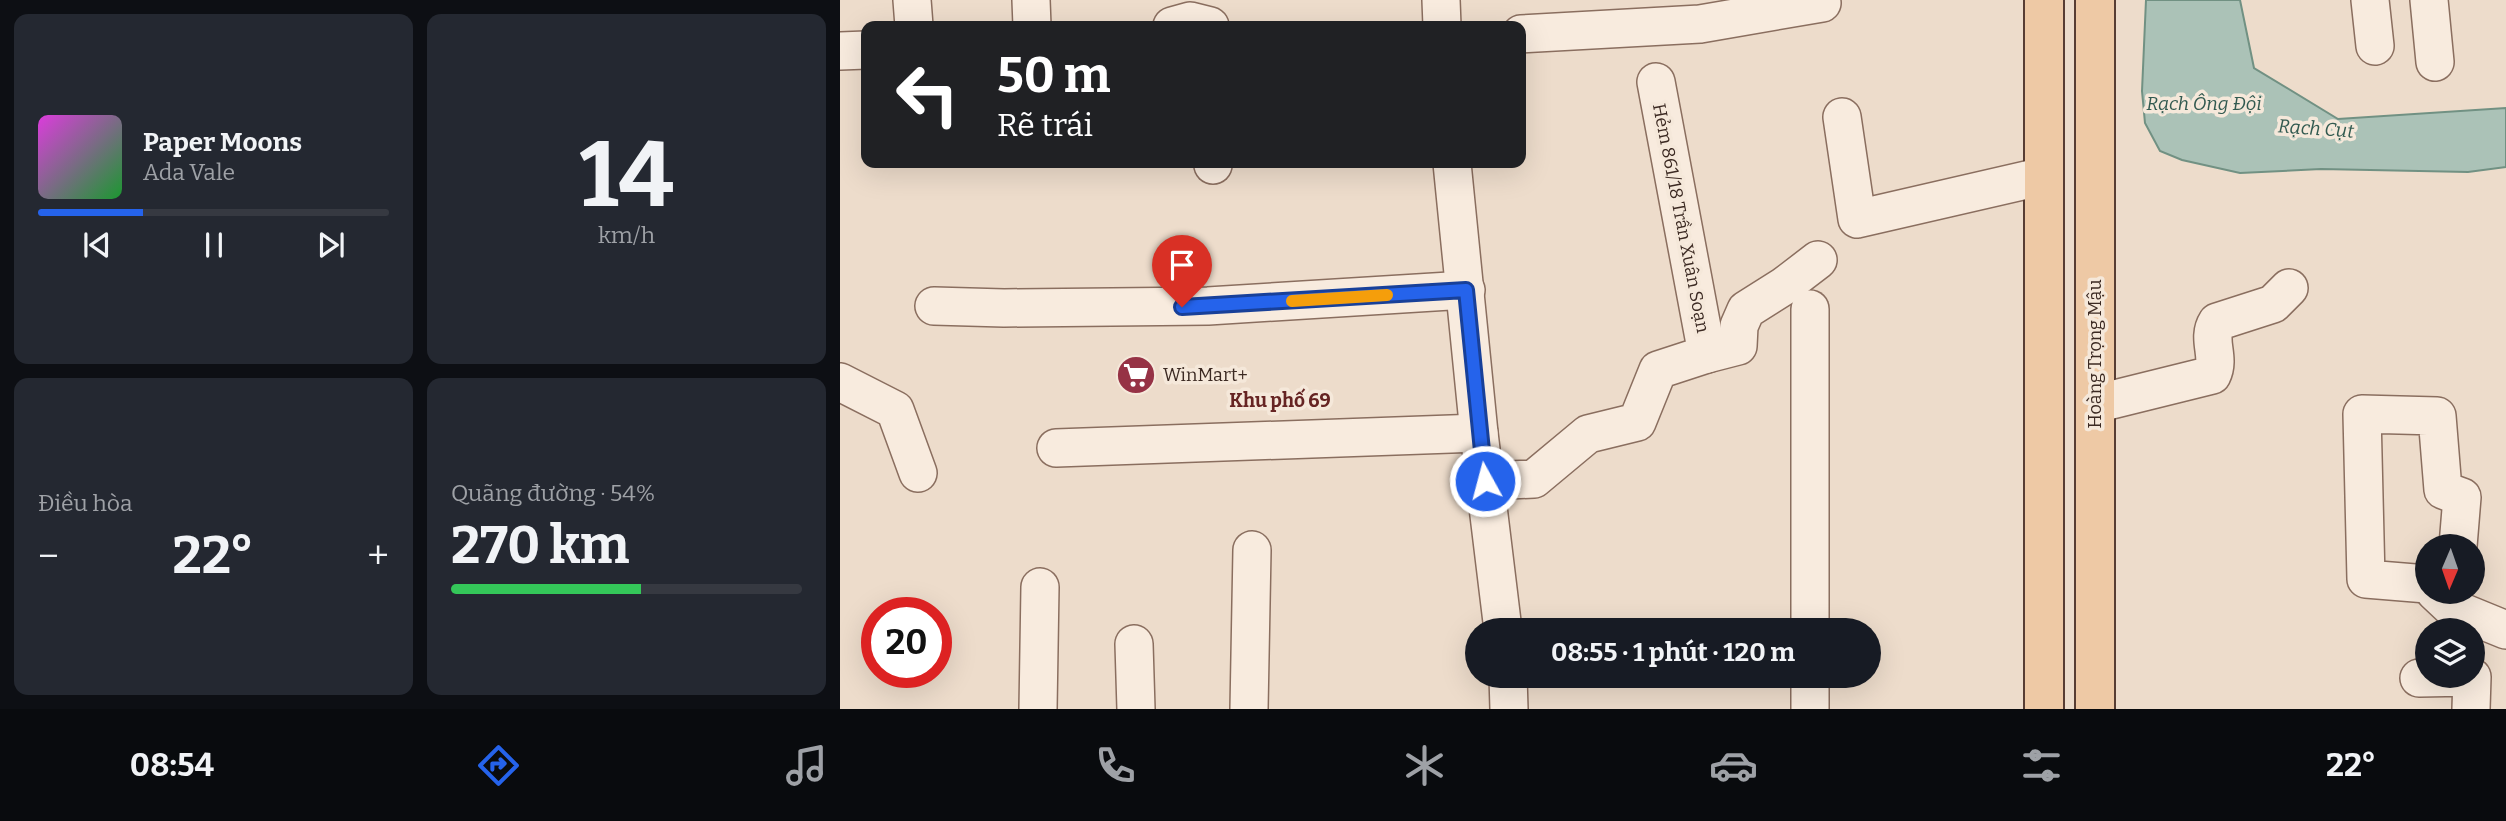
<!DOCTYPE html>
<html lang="vi">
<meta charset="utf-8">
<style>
:root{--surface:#171b24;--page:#242831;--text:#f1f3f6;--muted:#9ea1a6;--line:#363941;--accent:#2563eb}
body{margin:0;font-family:Bitter,serif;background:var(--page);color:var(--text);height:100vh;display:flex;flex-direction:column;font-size:26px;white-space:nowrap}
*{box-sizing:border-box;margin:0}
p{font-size:23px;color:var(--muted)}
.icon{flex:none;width:38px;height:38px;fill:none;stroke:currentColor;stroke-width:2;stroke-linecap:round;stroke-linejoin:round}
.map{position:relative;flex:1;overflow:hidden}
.panel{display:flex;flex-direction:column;gap:14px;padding:14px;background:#0d0f14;width:840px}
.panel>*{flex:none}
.top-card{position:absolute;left:21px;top:21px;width:665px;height:147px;border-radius:14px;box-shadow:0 7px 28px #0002;background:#202124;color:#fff;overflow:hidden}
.needle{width:46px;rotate:182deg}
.fabs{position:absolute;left:1575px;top:534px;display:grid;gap:14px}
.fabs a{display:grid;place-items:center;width:70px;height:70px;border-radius:50%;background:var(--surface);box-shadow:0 7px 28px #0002;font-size:35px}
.speed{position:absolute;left:21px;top:597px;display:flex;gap:14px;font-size:35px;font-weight:700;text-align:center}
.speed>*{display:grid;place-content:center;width:91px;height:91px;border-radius:50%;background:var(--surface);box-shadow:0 7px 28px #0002;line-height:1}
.speed .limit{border:10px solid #d22;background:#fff;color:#111}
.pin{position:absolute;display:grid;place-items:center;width:60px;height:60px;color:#fff;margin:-72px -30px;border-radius:50% 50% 50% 0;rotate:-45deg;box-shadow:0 0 7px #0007}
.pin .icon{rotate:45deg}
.me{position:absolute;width:77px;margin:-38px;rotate:353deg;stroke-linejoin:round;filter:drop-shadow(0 0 5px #0008)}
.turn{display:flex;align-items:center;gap:24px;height:147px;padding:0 21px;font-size:32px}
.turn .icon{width:91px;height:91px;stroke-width:2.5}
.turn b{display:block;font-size:49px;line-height:60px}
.big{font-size:52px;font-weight:700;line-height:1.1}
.panel .widget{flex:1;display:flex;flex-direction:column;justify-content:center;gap:10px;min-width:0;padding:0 24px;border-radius:14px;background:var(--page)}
.panel .dial{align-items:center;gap:0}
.dial b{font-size:91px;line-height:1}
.song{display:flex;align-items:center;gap:21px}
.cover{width:84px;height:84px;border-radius:10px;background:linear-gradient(135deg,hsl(300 70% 55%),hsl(130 70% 35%))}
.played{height:7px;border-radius:4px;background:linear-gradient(90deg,var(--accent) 30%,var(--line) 30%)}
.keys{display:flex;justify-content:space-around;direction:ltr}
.heat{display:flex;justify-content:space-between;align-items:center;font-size:38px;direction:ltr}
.charge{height:10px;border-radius:5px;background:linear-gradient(90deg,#34c759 54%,var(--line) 0)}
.panel .tiles{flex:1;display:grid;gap:14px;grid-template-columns:repeat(2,1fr)}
.trip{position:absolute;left:625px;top:618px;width:416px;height:70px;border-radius:35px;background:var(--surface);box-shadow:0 7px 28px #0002;font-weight:700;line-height:70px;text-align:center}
.menu{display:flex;height:112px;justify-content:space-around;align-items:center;background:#090b0e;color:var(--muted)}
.menu .icon{width:49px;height:49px}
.menu .selected{color:var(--accent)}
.menu b{font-size:32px;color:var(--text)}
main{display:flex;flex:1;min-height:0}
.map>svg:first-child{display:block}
.water{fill:#abc2b7;stroke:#719183;stroke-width:2}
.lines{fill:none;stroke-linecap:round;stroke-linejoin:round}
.minor-casing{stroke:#8a6e5f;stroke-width:40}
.major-casing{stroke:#583d33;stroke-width:42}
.minor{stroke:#f8ebde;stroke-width:37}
.major{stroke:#eec9a5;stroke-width:38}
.route-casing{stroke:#184099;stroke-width:18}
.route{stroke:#2563eb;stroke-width:12}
.slow{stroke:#f59e0b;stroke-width:12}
.labels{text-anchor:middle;stroke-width:7;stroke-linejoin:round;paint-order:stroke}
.street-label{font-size:18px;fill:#3b2922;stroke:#f5e8da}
.poi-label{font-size:18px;fill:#3b2922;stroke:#f5e8da;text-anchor:start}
.water-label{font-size:19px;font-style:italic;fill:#325a50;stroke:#f5e8da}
.neighbourhood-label{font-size:19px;font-weight:bold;fill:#662423;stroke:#f5e8da}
</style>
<main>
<section class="panel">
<div class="tiles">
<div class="widget">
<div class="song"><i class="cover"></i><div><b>Paper Moons</b><p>Ada Vale</p></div></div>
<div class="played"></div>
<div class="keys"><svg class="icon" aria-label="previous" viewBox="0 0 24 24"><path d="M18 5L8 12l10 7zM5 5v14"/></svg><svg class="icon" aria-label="pause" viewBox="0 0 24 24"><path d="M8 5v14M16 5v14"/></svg><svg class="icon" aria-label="next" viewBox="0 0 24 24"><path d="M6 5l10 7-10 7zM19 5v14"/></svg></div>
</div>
<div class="widget dial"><b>14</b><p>km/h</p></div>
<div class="widget"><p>Điều hòa</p>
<div class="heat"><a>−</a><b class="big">22°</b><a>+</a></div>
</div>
<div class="widget"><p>Quãng đường · 54%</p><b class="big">270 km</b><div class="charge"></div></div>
</div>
</section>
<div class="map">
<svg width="1666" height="709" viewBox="0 0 1666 709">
<rect width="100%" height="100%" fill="#eddccb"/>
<polygon class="water" points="1306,0 1400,0 1414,68 1498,119 1666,108 1666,167 1628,172 1481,169 1400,173 1342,160 1320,151 1305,123 1302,91"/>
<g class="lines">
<g class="minor-casing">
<g id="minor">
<polyline points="72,0 74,26"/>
<polyline points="191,0 192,26"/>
<polyline points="601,0 602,26"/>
<polyline points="1530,0 1535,46"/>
<polyline points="1589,0 1595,62"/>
<polyline points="332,26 350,21 370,26"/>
<polyline points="681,34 860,24 982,3"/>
<polyline points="0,51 26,50"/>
<polyline points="1002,117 1017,219 1204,176"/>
<polyline points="373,163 373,165"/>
<polyline points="612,163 639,433 663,630"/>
<polyline points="94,306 164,308 368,306 626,290"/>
<polyline points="867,354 898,346 899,326 906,310 944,286 978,260"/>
<polyline points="0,382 55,410 78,473"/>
<path d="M1255 404 1372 375C1381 357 1366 339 1377 322L1433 304 1449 288"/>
<polyline points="216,448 639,433"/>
<polyline points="645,481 694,479 748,434 797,422 818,370 867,354 816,82"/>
<polyline points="1587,584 1526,579 1522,414 1597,416 1603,490 1622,497 1618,546"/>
<polyline points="1595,592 1612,608 1666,630"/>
<polyline points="970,630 970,309"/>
<polyline points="294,644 296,709"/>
<polyline points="668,676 669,709"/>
<polyline points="1579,678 1632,677 1631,709"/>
<polyline points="198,709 200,587"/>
<polyline points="409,709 412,550"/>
<polyline points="970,709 970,676"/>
</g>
</g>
<g class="major-casing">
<g id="major">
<polyline points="1204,0 1204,709"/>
<polyline points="1255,709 1255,0"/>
</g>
</g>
<use href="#minor" class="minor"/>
<use href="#major" class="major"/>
</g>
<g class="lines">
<g class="route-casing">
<polyline id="route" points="342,307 626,290 645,481"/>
</g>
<use href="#route" class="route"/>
<polyline class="slow" points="452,301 547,295"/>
</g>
<defs>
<g id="supermarket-disc" transform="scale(2.0125)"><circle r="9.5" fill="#963245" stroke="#f5e8da"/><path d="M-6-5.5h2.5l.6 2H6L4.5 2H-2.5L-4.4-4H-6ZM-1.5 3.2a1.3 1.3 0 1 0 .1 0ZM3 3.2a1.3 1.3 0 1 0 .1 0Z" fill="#fff"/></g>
</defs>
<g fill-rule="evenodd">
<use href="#supermarket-disc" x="296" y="375"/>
</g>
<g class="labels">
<g class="street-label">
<text transform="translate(841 218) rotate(79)" y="6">Hẻm 861/18 Trần Xuân Soạn</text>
<text transform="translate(1255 354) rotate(-90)" y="6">Hoàng Trọng Mậu</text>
</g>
<g class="poi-label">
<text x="323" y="381">WinMart+</text>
</g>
<g class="water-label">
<text x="1364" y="110">Rạch Ông Đội</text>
<text transform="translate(1476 128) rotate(4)" y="7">Rạch Cụt</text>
</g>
<g class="neighbourhood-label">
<text x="440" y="407">Khu phố 69</text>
</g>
</g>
</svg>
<div class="fabs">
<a><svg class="needle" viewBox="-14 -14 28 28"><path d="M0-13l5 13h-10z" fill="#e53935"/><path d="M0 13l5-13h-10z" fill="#9ea1a6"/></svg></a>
<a><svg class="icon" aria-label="layers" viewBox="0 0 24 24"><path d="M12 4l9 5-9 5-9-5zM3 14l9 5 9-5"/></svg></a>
</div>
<div class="speed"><div class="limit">20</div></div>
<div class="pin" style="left:342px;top:307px;background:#d93025"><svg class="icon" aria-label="arrive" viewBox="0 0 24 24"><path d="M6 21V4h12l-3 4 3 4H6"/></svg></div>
<svg class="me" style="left:645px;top:481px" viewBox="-20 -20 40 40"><circle r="17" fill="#2563eb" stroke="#fff" stroke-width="3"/><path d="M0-11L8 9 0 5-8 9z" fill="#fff"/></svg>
<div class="trip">08:55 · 1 phút · 120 m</div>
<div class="top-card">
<div class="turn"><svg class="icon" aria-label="left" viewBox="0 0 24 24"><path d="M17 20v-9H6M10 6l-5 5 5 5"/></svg><div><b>50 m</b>Rẽ trái</div></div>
</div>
</div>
</main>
<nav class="menu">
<b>08:54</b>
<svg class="icon selected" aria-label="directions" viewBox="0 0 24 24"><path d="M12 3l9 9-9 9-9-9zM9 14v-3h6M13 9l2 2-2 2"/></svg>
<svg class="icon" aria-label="music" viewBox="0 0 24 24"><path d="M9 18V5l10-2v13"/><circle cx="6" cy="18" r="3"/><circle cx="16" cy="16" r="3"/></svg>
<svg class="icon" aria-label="phone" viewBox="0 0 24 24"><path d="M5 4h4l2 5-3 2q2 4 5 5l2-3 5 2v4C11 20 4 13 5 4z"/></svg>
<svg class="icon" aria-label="climate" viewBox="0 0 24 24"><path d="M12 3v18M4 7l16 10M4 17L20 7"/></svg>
<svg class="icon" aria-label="car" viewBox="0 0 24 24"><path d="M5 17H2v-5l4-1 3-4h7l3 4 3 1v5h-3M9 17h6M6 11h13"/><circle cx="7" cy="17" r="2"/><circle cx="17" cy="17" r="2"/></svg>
<svg class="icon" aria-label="filters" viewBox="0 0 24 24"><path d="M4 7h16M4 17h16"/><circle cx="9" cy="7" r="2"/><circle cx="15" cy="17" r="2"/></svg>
<b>22°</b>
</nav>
